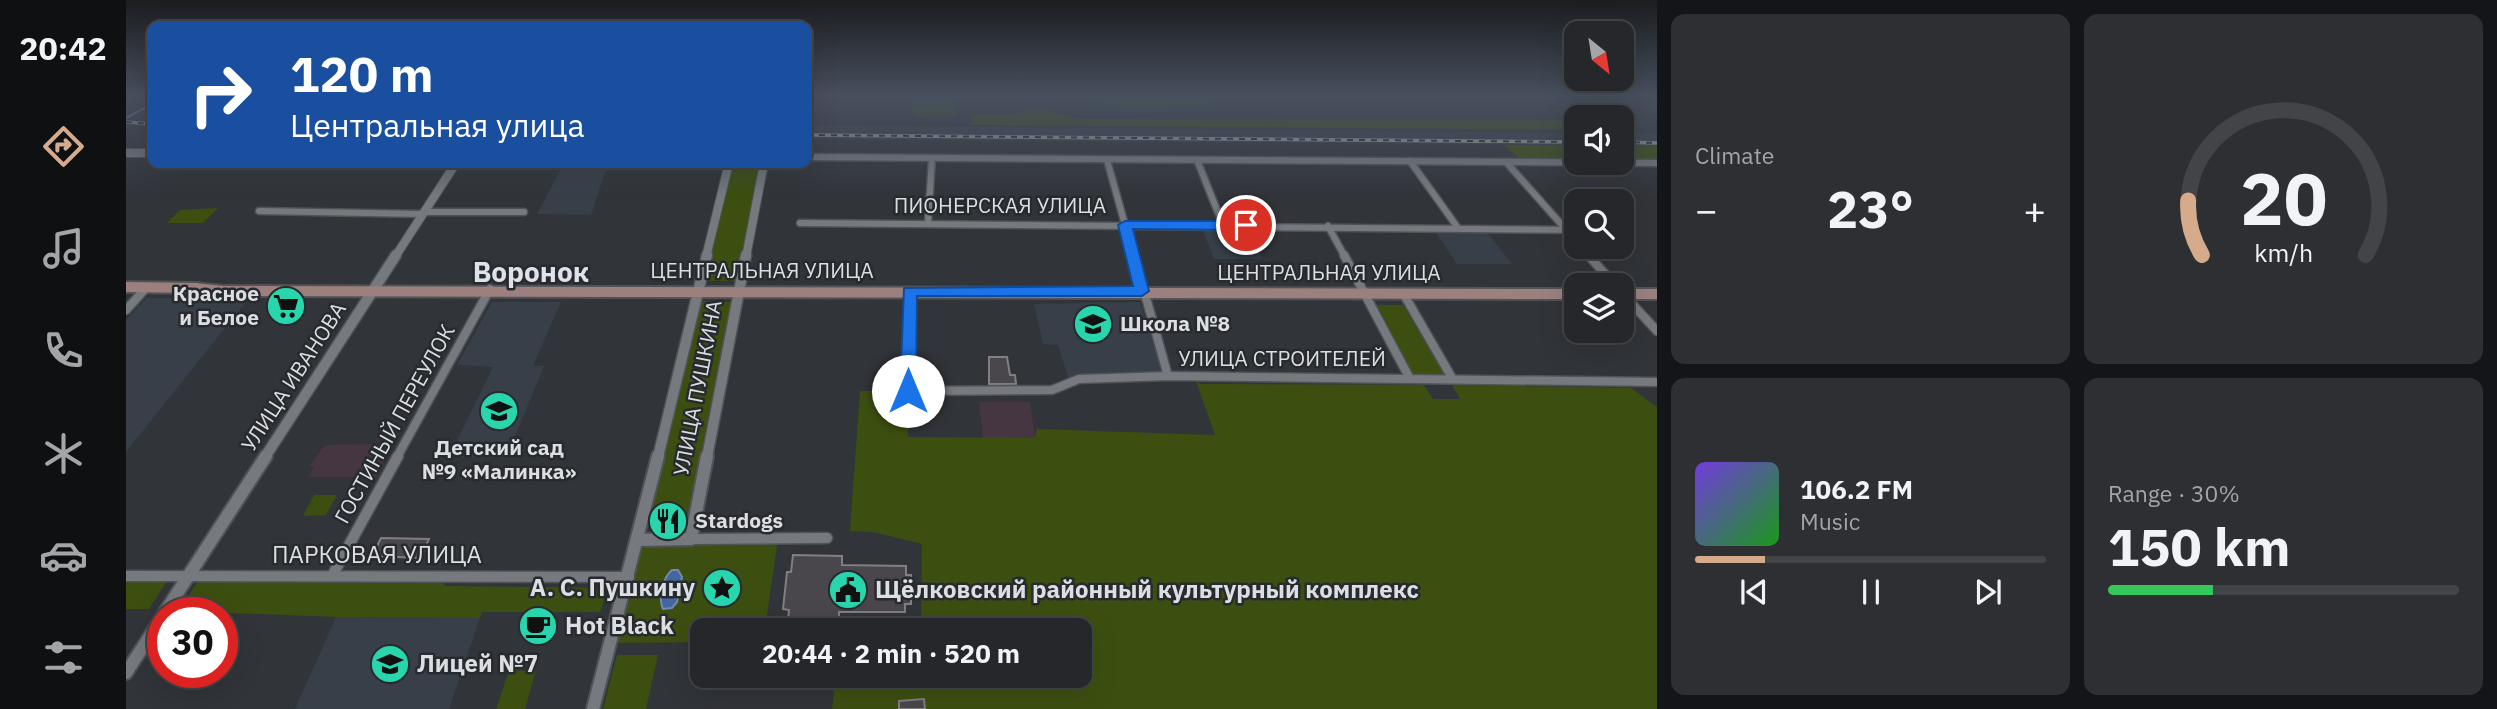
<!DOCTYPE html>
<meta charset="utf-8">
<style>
:root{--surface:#25272b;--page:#2d2f33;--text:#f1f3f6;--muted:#a3a5a9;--line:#424447;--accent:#d6ab8b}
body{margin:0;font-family:"IBM Plex Sans",sans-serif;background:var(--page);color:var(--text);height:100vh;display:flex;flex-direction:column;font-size:26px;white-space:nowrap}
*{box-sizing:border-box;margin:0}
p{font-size:23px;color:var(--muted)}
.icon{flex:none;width:38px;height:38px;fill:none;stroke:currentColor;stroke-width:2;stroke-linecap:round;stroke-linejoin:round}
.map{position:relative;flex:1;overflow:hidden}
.sheet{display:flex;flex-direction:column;gap:14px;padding:14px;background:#141518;width:840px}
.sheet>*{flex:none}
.banner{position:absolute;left:21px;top:21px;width:665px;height:147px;border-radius:14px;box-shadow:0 7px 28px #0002,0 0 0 2px var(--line);background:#1a4fa0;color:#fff;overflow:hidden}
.needle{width:46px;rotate:150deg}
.buttons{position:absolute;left:1438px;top:21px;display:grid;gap:14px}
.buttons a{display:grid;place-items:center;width:70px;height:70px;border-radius:14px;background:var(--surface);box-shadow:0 7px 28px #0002,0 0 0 2px var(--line);font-size:35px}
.speed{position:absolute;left:21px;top:597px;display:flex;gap:14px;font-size:35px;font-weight:700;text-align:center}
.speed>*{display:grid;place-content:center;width:91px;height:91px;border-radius:50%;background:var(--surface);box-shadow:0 7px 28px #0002,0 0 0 2px var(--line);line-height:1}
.speed .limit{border:10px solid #d22;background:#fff;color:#111}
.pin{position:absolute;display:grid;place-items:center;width:60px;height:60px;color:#fff;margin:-30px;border:4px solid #fff;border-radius:50%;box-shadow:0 2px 7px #0007}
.me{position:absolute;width:77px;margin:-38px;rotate:0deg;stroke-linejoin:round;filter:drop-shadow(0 0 5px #0008)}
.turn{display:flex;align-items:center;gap:24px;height:147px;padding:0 28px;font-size:32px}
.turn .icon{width:91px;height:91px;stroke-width:2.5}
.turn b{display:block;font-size:49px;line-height:60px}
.big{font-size:52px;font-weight:800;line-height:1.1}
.sheet .widget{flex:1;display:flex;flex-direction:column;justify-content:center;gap:10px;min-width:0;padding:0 24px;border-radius:14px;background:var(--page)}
.sheet .dial{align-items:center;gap:0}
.dial svg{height:182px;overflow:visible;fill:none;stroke:var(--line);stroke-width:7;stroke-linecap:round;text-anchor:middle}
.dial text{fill:var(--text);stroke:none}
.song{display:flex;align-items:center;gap:21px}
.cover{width:84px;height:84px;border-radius:10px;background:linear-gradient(135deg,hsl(260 70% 55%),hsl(120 70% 35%))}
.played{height:7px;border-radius:4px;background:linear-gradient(90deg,var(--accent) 20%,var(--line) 20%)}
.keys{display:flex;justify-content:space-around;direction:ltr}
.heat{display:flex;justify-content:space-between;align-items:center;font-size:38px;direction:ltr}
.charge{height:10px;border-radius:5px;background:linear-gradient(90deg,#34c759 30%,var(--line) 0)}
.sheet .tiles{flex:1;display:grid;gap:14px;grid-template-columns:repeat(2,1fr)}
.trip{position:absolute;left:564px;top:618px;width:402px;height:70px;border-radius:14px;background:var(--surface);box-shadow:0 7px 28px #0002,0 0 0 2px var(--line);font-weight:800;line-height:70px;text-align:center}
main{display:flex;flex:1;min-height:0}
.menu{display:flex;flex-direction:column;width:126px;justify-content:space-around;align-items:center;background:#0f1011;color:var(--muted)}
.menu .icon{width:49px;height:49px}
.menu .current{color:var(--accent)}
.menu b{font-size:32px;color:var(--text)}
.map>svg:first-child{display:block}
.built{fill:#383f49}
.industrial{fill:#463642}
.green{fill:#3c4f10}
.water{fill:#43669e;stroke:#718ab2;stroke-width:2}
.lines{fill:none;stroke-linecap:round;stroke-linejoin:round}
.stream{stroke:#718ab2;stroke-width:2}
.building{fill:#49464c;stroke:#817e84;stroke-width:2}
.minor-far2-casing{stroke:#505256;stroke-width:9}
.minor-far1-casing{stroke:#505256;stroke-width:11}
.minor-casing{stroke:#505256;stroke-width:13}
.tertiary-far2-casing{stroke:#505256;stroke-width:10}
.tertiary-far1-casing{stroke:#505256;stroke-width:13}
.tertiary-casing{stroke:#505256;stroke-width:16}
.secondary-casing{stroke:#505256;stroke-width:14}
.minor-far2{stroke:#76797e;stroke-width:6}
.minor-far1{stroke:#76797e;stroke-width:8}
.minor{stroke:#76797e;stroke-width:10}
.tertiary-far2{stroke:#76797e;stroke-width:8}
.tertiary-far1{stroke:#76797e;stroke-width:10}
.tertiary{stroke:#76797e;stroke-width:12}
.secondary{stroke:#9b807e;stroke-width:10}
.rail-casing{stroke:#a4a6aa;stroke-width:3.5}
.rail{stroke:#272a2f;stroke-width:2;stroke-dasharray:6;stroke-linecap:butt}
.route{fill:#1a73e8;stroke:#114b97;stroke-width:2}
.labels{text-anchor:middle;stroke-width:5;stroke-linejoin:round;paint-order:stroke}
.street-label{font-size:21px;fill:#dcdee1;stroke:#272a2f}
.poi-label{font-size:21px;font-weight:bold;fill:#dcdee1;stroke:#272a2f;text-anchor:start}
.near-street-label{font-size:24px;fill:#dcdee1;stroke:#272a2f}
.near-poi-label{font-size:24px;font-weight:bold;fill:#dcdee1;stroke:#272a2f;text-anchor:start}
.district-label{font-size:28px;font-weight:bold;fill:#dfe2e9;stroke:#272a2f}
</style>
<main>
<nav class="menu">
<b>20:42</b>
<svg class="icon current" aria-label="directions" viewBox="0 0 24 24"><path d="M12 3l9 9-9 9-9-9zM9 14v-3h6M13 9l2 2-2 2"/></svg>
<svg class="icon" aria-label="music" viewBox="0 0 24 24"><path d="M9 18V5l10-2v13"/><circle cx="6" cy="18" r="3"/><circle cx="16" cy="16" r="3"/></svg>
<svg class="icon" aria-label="phone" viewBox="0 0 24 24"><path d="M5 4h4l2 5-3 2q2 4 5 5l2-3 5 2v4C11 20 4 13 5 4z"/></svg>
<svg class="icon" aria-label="climate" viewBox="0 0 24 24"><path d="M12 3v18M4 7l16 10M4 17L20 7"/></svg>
<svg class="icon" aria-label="car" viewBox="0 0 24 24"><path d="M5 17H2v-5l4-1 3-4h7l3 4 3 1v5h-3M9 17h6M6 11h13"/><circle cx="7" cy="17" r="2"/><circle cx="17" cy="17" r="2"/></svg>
<svg class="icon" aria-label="filters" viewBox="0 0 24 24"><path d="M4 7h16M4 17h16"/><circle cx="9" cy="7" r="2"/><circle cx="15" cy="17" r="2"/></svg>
</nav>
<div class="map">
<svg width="1531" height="709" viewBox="0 0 1531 709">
<rect width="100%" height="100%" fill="#313439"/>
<g class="built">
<polygon points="681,125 1451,133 1451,145 681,139"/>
<rect x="1496" y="133" width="35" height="13"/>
<polygon points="438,163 482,163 465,215 411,214"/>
<polygon points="1076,228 1125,229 1136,259 1088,259"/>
<polygon points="1308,230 1360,231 1386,264 1331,264"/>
<polygon points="20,298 123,298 0,452 0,320"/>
<polygon points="366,302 435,302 407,366 418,366 380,458 323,457 367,367 331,365"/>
<polygon points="1014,302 1036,372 942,377 932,345 917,344 908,304"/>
<polygon points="210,617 354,618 323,709 169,709"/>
</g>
<g class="industrial">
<polygon points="853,402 904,402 909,438 857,438"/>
<polygon points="256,444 266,446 251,477 182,477 188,467 183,466 199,445"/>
</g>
<g class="green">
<polygon points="787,97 826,97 830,116 792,117 786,112"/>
<polygon points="957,97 1082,97 1081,105 1000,108"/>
<polygon points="912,108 953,119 1451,120 1451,130 846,125 845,114 881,115"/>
<polygon points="1378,145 1451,145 1451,159 1394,159"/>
<rect x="1496" y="146" width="35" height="14"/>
<polygon points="607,163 637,163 612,281 579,281"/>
<polygon points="92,208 77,223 41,223 54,210"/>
<polygon points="576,301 605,302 561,524 522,524"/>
<polygon points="1251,305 1277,305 1318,374 1287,374"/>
<polygon points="1070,381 1075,384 1298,385 1307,399 1334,399 1326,385 1505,388 1531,407 1531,709 706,709 710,676 954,676 954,630 776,630 795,618 796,544 747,532 724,531 734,391 782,391 782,437 909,438 911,429 1089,435"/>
<polygon points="188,495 211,495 200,515 177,516"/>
<polygon points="652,538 639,630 576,630 576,642 485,643 511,540"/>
<polygon points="312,579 320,586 482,588 474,612 356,612 354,618 210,617 53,611 72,581"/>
<polygon points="0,581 41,581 23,609 0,609"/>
<polygon points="491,655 532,655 520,709 477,709"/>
<polygon points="410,670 399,709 370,709 383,671"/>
</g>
<path class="water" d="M546 570H552L556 577 551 602 546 608 537 609C532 599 537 577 546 570Z"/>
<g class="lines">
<polyline class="stream" points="0,118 26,104"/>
</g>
<g class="building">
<polygon points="863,357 881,357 884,375 889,375 890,384 863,384"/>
<polygon points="255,538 303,539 294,558 246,556"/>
<polygon points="667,555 716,556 716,565 780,566 780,575 785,575 785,604 779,604 779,612 713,612 713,622 662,621 663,610 657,609 661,572 665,572"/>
<polygon points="798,699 799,709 773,709 773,701"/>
</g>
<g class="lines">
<g class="minor-far2-casing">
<g id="minor-far2">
<polyline points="681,157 1531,163"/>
<polyline points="981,160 1008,257"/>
<polyline points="1071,160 1097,225"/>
<polyline points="1284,161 1332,228"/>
<polyline points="1380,162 1451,242"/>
<polyline points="133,211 296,214"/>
<polyline points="297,212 398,212"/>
<polyline points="674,223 1451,230"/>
<polyline points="802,223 806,158"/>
<polyline points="1202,226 1219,257"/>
<polyline points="1455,247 1464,257"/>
</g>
</g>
<g class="minor-far1-casing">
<g id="minor-far1">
<polyline points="1008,255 1042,376"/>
<polyline points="1218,255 1283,377"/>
<polyline points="1462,255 1489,285"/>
<polyline points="783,291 782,391 926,390 953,379 1042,376 1531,382"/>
<polyline points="1277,293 1326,378"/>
<polyline points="1496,293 1531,331"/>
<polyline points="0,310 20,288"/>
<polyline points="271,457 364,289"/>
</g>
</g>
<g class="minor-casing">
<g id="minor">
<polyline points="565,539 701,538"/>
<polyline points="0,576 503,577"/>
<polyline points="206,576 272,456"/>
</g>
</g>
<g class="tertiary-far2-casing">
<g id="tertiary-far2">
<polyline points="0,153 26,153"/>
<polyline points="269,257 330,163"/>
<polyline points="580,257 603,163"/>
<polyline points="620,257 638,163"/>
</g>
</g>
<g class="tertiary-far1-casing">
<g id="tertiary-far1">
<polyline points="139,457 270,255"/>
<polyline points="532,457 581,255"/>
<polyline points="581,457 620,255"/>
</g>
</g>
<g class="tertiary-casing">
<g id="tertiary">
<polyline points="511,540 565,539 581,456"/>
<polyline points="39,612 140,456"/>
<polyline points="0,673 37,616"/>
<polyline points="467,709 532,456"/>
</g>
</g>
<g class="secondary-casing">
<g id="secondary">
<polyline points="0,287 71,288"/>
<polyline points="67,288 97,291 1451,294"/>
<polyline points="1496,294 1531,294"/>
</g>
</g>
<use href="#minor-far2" class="minor-far2"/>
<use href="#minor-far1" class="minor-far1"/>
<use href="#minor" class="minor"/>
<use href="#tertiary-far2" class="tertiary-far2"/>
<use href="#tertiary-far1" class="tertiary-far1"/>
<use href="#tertiary" class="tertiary"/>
<use href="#secondary" class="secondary"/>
<g class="rail-casing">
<g id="rail">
<polyline points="0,122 26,124"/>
<polyline points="681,135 1451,142"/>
<polyline points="1496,142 1531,143"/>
</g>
</g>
<use href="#rail" class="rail"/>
</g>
<linearGradient id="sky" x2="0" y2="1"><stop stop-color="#1b1d1f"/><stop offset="0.49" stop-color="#48505f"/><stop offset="1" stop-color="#48505f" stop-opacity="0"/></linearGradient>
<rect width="1531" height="196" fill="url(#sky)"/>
<polygon class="route" points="999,221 1120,221 1127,225 1120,230 1007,229 1023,291 1016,296 791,296 790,391 782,397 776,396 774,391 778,288 1007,286 992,225"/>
<defs>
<g id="supermarket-disc" transform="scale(2.0125)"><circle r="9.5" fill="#29d5ad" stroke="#272a2f"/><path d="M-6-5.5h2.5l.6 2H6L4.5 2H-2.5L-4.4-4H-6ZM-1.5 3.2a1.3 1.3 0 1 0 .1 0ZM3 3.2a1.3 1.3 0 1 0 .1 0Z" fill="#111"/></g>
<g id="school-disc" transform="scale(2.0125)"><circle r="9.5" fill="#29d5ad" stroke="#272a2f"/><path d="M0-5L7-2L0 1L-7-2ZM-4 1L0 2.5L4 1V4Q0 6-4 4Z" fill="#111"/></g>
<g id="restaurant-disc" transform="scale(2.0125)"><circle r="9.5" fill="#29d5ad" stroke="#272a2f"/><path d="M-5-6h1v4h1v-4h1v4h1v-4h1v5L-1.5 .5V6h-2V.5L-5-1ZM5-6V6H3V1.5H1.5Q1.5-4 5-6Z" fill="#111"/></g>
<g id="sight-disc" transform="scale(2.0125)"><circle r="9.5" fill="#29d5ad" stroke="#272a2f"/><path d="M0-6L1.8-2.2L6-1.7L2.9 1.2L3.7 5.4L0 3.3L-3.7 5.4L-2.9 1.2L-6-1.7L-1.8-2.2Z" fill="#111"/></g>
<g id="civic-disc" transform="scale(2.0125)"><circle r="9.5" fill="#29d5ad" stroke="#272a2f"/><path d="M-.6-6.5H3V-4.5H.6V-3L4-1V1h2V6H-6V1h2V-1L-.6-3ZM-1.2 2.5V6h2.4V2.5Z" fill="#111"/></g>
<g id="cafe-disc" transform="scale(2.0125)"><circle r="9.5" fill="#29d5ad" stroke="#272a2f"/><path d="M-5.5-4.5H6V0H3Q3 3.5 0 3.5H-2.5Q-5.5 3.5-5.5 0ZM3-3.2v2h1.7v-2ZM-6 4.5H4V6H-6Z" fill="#111"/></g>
</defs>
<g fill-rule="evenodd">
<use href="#supermarket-disc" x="160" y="306"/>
<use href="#school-disc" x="967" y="324"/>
<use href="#school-disc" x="373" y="411"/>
<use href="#restaurant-disc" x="542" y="521"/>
<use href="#sight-disc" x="596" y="588"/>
<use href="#civic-disc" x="722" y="590"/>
<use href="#cafe-disc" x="412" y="626"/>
<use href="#school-disc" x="264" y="664"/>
</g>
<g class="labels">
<g class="street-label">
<text x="874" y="213">ПИОНЕРСКАЯ УЛИЦА</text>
<text x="636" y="278">ЦЕНТРАЛЬНАЯ УЛИЦА</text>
<text x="1203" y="280">ЦЕНТРАЛЬНАЯ УЛИЦА</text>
<text x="1156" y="366">УЛИЦА СТРОИТЕЛЕЙ</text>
<text transform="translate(168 377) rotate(-57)" y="7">УЛИЦА ИВАНОВА</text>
<text transform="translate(572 388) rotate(-79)" y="7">УЛИЦА ПУШКИНА</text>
<text transform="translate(269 424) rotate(-61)" y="7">ГОСТИНЫЙ ПЕРЕУЛОК</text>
</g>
<g class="poi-label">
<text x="133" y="301" text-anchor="end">Красное<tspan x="133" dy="24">и Белое</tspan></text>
<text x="994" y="331">Школа №8</text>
<text x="373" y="455" text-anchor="middle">Детский сад<tspan x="373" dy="24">№9 «Малинка»</tspan></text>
<text x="569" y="528">Stardogs</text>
</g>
<g class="near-street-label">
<text x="251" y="563">ПАРКОВАЯ УЛИЦА</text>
</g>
<g class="near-poi-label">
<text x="569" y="596" text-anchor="end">А. С. Пушкину</text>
<text x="749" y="598">Щёлковский районный культурный комплекс</text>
<text x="439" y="634">Hot Black</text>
<text x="291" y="672">Лицей №7</text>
</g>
<g class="district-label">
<text x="405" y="282">Воронок</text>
</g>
</g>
</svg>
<div class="buttons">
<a><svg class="needle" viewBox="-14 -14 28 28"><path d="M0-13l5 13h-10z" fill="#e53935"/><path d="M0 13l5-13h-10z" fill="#a3a5a9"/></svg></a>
<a><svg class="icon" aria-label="sound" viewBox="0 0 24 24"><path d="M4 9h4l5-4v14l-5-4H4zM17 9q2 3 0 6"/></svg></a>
<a><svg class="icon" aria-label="search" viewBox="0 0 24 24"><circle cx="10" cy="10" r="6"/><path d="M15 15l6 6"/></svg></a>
<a><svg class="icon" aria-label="layers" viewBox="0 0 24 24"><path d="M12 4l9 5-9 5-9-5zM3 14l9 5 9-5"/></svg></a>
</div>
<div class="speed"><div class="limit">30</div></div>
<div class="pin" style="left:1120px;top:225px;background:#d93025"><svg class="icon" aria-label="arrive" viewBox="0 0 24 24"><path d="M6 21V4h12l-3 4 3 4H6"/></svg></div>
<svg class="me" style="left:782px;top:391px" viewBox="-20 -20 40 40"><circle r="19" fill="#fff"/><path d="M0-13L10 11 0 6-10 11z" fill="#1a73e8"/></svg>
<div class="trip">20:44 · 2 min · 520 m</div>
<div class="banner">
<div class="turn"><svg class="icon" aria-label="right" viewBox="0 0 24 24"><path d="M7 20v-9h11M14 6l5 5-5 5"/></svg><div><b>120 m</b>Центральная улица</div></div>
</div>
</div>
<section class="sheet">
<div class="tiles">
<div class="widget"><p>Climate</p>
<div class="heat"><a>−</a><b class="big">23°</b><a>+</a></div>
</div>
<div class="widget dial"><svg viewBox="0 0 100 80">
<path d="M14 69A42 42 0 1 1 86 69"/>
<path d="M14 69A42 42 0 0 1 8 45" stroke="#d6ab8b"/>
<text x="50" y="56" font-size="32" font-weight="700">20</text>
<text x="50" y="72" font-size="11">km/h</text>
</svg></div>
<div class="widget">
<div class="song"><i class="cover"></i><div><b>106.2 FM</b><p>Music</p></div></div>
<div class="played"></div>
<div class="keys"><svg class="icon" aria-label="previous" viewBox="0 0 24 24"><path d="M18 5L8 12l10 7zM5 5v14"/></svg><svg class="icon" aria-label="pause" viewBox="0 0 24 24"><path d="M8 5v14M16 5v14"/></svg><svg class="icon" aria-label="next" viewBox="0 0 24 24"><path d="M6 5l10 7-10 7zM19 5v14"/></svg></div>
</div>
<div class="widget"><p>Range · 30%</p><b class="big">150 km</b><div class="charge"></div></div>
</div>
</section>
</main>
